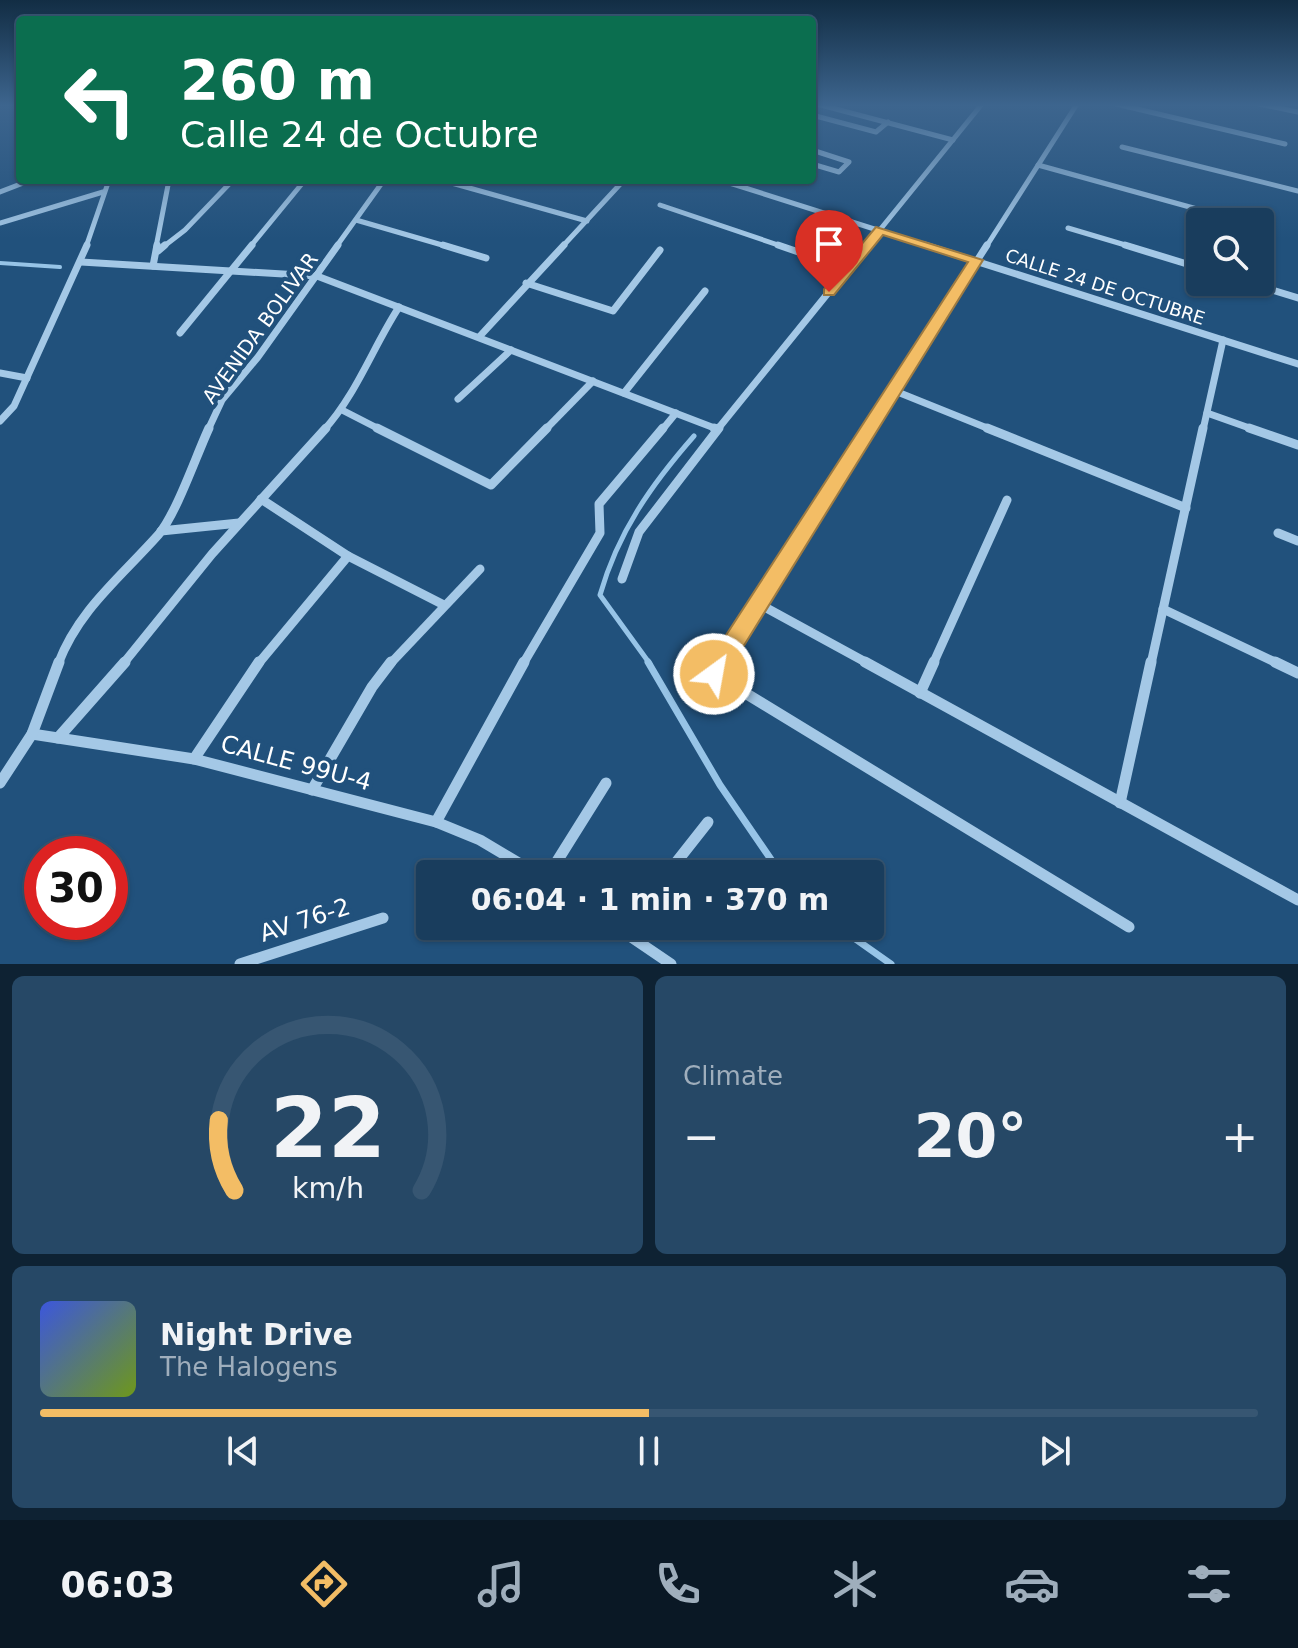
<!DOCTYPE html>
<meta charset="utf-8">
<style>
:root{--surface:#193d5d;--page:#264866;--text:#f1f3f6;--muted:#9faebc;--line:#375672;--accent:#f3bd65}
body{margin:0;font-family:"DejaVu Sans",sans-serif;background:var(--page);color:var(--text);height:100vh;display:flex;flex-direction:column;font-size:30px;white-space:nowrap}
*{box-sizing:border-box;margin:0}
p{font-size:26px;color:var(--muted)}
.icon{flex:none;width:44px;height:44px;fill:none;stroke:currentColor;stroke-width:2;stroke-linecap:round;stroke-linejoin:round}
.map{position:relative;height:964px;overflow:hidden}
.details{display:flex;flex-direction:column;gap:12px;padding:12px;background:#0e2233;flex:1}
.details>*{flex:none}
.guide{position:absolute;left:16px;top:16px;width:800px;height:168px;border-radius:8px;box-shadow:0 2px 6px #0004,0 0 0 2px var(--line);background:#0b6e4f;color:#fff;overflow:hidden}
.buttons{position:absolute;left:1186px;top:208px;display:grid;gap:16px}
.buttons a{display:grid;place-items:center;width:88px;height:88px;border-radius:8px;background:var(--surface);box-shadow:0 2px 6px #0004,0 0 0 2px var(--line);font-size:40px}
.speed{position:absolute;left:24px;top:836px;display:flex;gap:16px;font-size:40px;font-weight:700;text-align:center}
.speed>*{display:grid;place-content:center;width:104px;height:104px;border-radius:50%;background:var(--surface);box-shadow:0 2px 6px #0004,0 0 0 2px var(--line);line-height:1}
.speed .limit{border:12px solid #d22;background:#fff;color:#111}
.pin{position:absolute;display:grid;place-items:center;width:68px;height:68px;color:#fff;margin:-82px -34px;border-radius:50% 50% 50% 0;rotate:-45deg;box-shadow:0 0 8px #0007}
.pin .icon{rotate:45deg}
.me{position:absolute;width:88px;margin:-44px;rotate:32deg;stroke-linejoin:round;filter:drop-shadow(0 0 6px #0008)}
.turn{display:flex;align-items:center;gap:28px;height:168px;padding:0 32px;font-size:36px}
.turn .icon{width:104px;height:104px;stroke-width:2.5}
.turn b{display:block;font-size:56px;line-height:68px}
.big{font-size:60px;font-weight:800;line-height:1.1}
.details .widget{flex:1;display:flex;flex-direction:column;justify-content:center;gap:12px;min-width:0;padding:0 28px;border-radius:12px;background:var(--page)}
.details .dial{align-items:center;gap:0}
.dial svg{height:208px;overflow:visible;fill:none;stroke:var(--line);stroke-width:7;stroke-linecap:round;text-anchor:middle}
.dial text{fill:var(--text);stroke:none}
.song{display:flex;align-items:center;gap:24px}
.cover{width:96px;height:96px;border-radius:12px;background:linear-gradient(135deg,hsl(230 70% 55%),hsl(80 70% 35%))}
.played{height:8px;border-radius:4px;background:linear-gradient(90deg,var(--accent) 50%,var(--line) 50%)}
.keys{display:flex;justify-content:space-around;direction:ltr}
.heat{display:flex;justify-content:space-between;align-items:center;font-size:44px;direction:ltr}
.details .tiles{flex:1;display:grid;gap:12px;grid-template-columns:1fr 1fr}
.widget:last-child{grid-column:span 2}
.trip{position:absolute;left:416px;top:860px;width:468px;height:80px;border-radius:8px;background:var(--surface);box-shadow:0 2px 6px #0004,0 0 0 2px var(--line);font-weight:800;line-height:80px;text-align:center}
.tab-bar{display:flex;height:128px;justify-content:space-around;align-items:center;background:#0a1825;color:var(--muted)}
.tab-bar .icon{width:56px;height:56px}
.tab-bar .active{color:var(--accent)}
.tab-bar b{font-size:36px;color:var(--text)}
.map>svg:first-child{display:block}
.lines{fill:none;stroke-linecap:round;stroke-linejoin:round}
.stream-far2{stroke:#97c4e7;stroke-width:4}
.stream-far1{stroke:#97c4e7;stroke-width:5}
.stream{stroke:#97c4e7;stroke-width:7}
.street-far3{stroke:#a4c8e6;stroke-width:5}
.street-far2{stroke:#a4c8e6;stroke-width:7}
.street-far1{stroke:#a4c8e6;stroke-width:9}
.street{stroke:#a4c8e6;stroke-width:11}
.route{fill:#f3bd65;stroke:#9e7b42;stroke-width:2}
.labels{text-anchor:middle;stroke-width:8;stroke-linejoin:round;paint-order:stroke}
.far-street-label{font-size:18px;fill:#fff;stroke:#21517c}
.street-label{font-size:20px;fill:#fff;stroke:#21517c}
.near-street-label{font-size:24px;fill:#fff;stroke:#21517c}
</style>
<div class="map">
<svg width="1298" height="964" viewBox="0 0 1298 964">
<rect width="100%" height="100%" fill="#21517c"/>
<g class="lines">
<polyline class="stream-far2" points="0,263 60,267"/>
<path class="stream-far1" d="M650 664 600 595C618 532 651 485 694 436"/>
<g class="stream">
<polyline points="648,662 720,785 781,874"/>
<polyline points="837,926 891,964"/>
</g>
<g class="street-far3">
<polyline points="817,104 953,140"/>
<polyline points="1116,104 1285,144"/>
<polyline points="1259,104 1298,112"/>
<polyline points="812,115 876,132 888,122"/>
<polyline points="1122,147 1298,191"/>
<polyline points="812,150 849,162 839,172 812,164"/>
<polyline points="1038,165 1244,222"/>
<polyline points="720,180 931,247"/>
<polyline points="448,182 587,221"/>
<polyline points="0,192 31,180"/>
<polyline points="660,205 784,247"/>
<polyline points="356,220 449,247"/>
<polyline points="0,223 103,192"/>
<polyline points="1260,227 1266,228"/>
<polyline points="1068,228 1132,247"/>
<polyline points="86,247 109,180"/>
<polyline points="156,247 169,180"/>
<polyline points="163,247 185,230 233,180"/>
<polyline points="250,247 305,180"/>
<polyline points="336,247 384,180"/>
<polyline points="562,247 624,180"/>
<polyline points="866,247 982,104"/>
<polyline points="986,247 1077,104"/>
</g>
<g class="street-far2">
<polyline points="443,245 486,258"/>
<polyline points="778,245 848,269"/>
<polyline points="925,245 1298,364"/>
<polyline points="1125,245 1200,268"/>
<polyline points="158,251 165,245"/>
<polyline points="81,262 317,276 717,429"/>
<polyline points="153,266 157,245"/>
<polyline points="1246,282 1298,298"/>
<polyline points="526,283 613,311 660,250"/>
<polyline points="180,333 252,245"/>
<polyline points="480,336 564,245"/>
<polyline points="0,373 27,378"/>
<polyline points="895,391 992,430"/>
<polyline points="624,393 705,291"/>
<polyline points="458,399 511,350"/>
<polyline points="342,410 381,430"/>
<polyline points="1207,413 1255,430"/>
<polyline points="0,421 14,406 87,245"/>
<polyline points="208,430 222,400 258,357 338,245"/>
<path d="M324 430C356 395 373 347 399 307"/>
<polyline points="545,430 593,381"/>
<polyline points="662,430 676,413"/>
<polyline points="717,430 867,245"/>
<polyline points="869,430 987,245"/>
<polyline points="1203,430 1223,340"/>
</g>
<g class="street-far1">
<polyline points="377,428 491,485 547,428"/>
<polyline points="714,428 717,429"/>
<polyline points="987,428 1186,508"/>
<polyline points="1249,428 1298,445"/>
<polyline points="261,499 348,556 442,604"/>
<polyline points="161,531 239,523"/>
<polyline points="1278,533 1298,541"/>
<polyline points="622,579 639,532 719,428"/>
<polyline points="761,605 869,664"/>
<polyline points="1163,609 1279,664"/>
<path d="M58 664C79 609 121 577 159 534 177 512 196 456 209 428"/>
<polyline points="123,664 212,554 326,428"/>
<polyline points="258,664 348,556"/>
<polyline points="390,664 480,569"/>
<polyline points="523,664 600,533 599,504 663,428"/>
<polyline points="720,664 871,428"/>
<polyline points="933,664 1007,500"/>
<polyline points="1151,664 1203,428"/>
</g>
<g class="street">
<polyline points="722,662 714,674 1129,927"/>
<polyline points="865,662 1298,900"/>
<polyline points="1275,662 1298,673"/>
<polyline points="920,693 934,662"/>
<polyline points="32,734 194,759 436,822 480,840 537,874"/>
<polyline points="58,738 125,662"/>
<polyline points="194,759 259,662"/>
<polyline points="0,783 32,734 59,662"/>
<polyline points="312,790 372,687 391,662"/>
<polyline points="1120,803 1151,662"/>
<polyline points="436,822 524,662"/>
<polyline points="549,874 606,783"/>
<polyline points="667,874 708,822"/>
<polyline points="615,926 671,964"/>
<polyline points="240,964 383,918"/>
</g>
</g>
<linearGradient id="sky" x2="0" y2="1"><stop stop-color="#122d44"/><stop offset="0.44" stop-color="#3d658e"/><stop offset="1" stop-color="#3d658e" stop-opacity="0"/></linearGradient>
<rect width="1298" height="239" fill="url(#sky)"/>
<polygon class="route" points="876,227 983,260 722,681 714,684 706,681 703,674 706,666 968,262 883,235 834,295 824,295 824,289"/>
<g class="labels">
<g class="far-street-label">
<text transform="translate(1105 287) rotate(18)" y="6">CALLE 24 DE OCTUBRE</text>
</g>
<g class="street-label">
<text transform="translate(260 328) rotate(-54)" y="7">AVENIDA BOLIVAR</text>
</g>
<g class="near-street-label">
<text transform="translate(296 763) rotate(15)" y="8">CALLE 99U-4</text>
<text transform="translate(305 920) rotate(-18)" y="8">AV 76-2</text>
</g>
</g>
</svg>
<div class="buttons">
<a><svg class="icon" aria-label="search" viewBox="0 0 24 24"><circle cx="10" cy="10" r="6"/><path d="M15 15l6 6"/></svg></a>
</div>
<div class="speed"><div class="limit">30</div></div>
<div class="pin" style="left:829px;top:292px;background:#d93025"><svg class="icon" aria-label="arrive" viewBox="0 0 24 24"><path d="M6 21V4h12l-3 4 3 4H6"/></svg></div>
<svg class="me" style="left:714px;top:674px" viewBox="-20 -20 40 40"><circle r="17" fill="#f3bd65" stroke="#fff" stroke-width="3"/><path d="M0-11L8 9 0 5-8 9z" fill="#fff"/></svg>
<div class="trip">06:04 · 1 min · 370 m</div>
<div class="guide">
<div class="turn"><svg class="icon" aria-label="left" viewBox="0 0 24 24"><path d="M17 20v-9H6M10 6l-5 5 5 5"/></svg><div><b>260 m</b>Calle 24 de Octubre</div></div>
</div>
</div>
<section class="details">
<div class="tiles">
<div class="widget dial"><svg viewBox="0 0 100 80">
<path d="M14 69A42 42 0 1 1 86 69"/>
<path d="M14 69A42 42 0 0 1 8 42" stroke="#f3bd65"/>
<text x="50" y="56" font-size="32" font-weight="700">22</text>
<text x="50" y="72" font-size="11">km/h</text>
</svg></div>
<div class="widget"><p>Climate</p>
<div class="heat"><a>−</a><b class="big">20°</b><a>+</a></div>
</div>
<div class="widget">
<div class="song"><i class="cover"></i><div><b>Night Drive</b><p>The Halogens</p></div></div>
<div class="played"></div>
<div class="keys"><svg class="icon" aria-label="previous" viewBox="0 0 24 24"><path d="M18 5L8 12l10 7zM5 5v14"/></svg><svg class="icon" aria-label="pause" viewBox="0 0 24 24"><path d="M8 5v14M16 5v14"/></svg><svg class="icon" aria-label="next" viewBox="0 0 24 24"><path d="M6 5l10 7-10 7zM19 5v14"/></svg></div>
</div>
</div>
</section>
<nav class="tab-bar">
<b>06:03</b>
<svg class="icon active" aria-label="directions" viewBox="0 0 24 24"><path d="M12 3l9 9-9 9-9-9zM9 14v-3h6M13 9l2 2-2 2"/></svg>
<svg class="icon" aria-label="music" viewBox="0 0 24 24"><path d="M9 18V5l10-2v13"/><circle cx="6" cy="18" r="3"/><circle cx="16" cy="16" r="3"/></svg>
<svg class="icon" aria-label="phone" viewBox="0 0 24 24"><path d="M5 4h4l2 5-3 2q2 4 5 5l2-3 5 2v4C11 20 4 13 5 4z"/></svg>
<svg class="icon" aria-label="climate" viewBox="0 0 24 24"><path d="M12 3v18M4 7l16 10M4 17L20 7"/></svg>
<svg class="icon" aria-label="car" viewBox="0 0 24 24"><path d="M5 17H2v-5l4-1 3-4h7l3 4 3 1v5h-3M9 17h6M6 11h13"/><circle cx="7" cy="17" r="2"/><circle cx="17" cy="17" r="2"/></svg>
<svg class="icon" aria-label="filters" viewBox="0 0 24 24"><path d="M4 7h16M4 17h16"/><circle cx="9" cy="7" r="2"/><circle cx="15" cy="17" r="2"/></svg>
</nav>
